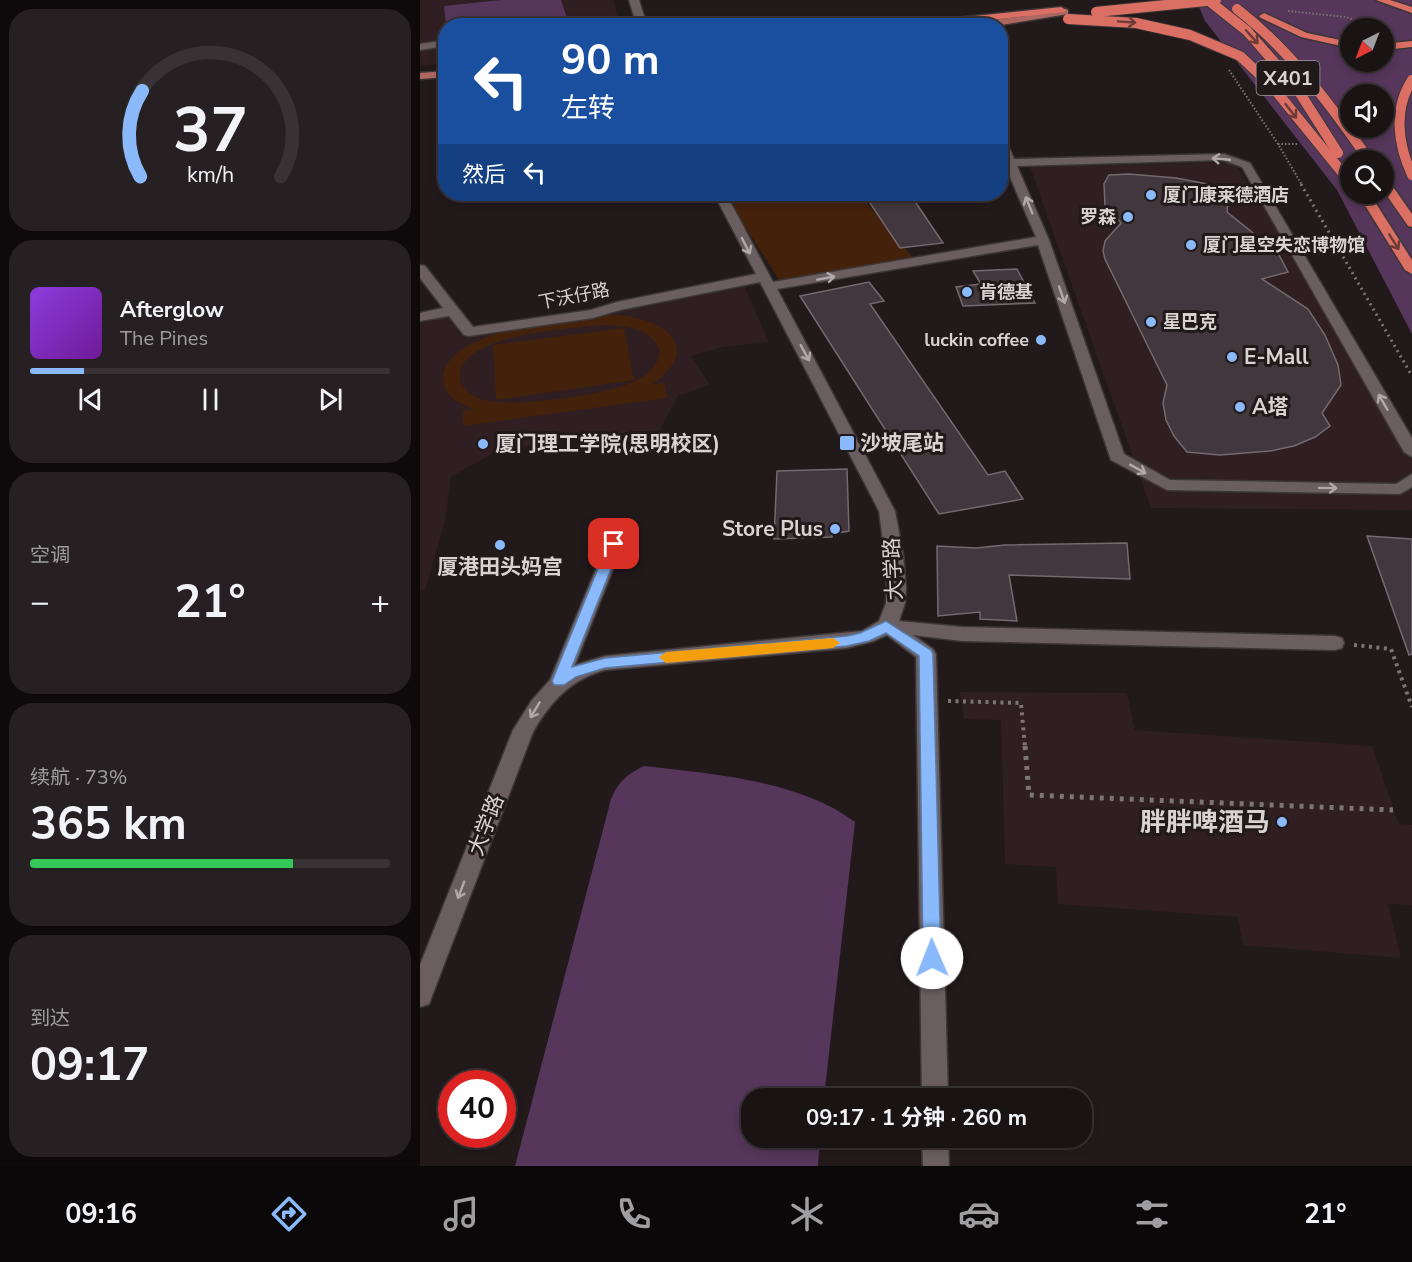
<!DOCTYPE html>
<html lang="zh">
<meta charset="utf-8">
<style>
:root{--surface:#1a1314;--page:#272022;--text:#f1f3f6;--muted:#9f9ea0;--line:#383234;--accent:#8abafc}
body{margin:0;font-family:"Nunito Sans","Noto Sans SC",sans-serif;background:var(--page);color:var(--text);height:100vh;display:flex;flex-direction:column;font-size:22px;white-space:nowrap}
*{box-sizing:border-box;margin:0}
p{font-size:20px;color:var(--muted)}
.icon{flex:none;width:33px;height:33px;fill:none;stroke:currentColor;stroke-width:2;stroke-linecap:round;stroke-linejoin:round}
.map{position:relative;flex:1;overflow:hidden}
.side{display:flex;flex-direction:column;gap:9px;padding:9px;background:#0e0a0b;width:420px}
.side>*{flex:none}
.banner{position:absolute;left:18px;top:18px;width:570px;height:183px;border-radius:24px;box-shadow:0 3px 9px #0003,0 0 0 2px var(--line);background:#1a4fa0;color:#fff;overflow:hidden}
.needle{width:39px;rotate:222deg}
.fabs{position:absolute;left:920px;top:18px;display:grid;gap:12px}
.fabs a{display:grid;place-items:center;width:54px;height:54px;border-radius:50%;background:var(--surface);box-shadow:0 3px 9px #0003,0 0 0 2px var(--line);font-size:30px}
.speed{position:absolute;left:18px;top:1070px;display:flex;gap:12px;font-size:30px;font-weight:700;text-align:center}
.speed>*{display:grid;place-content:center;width:78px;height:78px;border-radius:50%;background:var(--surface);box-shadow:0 3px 9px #0003,0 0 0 2px var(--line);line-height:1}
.speed .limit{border:9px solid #d22;background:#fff;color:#111}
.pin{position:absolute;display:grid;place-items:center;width:51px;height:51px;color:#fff;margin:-26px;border-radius:12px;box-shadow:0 3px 9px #0006}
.me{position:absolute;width:66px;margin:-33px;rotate:359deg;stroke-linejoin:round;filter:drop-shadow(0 0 4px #0008)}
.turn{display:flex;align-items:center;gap:21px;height:126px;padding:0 24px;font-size:27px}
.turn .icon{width:78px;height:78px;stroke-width:2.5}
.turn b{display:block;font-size:42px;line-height:51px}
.then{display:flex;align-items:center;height:57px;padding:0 24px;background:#0003;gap:12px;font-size:22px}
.big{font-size:45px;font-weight:700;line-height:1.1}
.side .widget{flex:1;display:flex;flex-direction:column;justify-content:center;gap:9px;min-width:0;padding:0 21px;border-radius:24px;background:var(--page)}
.side .dial{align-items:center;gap:0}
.dial svg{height:156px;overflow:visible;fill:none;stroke:var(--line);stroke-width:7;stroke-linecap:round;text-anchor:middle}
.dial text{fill:var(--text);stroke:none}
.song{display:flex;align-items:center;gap:18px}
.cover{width:72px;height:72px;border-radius:9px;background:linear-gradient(135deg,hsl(270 70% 55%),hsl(280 70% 35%))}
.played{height:6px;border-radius:3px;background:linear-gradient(90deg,var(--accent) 15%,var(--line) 15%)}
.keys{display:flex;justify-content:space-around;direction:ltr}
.heat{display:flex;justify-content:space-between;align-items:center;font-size:33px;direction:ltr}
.charge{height:9px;border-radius:4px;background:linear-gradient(90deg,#34c759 73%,var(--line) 0)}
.trip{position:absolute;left:321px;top:1088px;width:351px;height:60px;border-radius:24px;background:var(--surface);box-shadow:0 3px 9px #0003,0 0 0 2px var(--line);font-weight:700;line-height:60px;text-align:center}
.tabs{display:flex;height:96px;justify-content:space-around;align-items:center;background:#0a0808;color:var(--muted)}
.tabs .icon{width:42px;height:42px}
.tabs .on{color:var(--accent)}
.tabs b{font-size:27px;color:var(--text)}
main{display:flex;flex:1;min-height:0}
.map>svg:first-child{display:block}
.built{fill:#2f1f22}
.green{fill:#44210b;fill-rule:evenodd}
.water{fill:#56365b;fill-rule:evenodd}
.building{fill:#41373c;stroke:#74696f;stroke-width:1.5}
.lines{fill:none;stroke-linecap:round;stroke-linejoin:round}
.minor-casing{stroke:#3c3637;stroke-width:3}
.major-casing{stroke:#3c3637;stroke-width:3}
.highway-casing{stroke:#3c3637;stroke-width:3}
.path-far3{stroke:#7c7476;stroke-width:2;stroke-dasharray:1.5 2;stroke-linecap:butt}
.path-far2{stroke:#7c7476;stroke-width:3;stroke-dasharray:2 4;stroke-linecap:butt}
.path-far1{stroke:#7c7476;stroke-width:4;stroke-dasharray:3 4.5;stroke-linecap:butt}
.path{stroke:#7c7476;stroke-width:5;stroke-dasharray:4 6;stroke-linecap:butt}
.minor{fill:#6a5e60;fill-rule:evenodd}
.major{fill:#ae6862;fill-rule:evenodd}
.highway{fill:#dc6f64;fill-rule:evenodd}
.highway-bridge-casing{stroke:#3c3637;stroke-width:12;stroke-linecap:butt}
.highway-bridge{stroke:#dc6f64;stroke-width:10}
.oneway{stroke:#6c3b38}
.oneway2{stroke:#b2a9ab}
.route{fill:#8abafc;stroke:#5a79a4;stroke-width:1.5}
.slow{fill:#f59e0b}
.poi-dot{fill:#8abafc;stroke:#22191b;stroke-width:2}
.labels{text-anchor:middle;stroke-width:6;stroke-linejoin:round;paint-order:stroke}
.far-poi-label{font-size:18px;font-weight:bold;fill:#d9d2d3;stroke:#22191b;text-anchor:start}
.far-street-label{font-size:18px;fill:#d9d2d3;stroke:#22191b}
.shield{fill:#22191b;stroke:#a29a9c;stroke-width:1.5}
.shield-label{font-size:20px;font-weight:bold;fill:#d9d2d3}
.poi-label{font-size:21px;font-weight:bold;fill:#d9d2d3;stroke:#22191b;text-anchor:start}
.street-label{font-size:21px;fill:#d9d2d3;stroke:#22191b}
.near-poi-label{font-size:26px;font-weight:bold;fill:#d9d2d3;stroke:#22191b;text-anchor:end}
</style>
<main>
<section class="side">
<div class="widget dial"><svg viewBox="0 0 100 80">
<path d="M14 69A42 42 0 1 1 86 69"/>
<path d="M14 69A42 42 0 0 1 15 25" stroke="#8abafc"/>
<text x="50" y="56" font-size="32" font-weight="700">37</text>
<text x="50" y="72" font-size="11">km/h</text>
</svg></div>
<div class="widget">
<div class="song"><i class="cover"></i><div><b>Afterglow</b><p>The Pines</p></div></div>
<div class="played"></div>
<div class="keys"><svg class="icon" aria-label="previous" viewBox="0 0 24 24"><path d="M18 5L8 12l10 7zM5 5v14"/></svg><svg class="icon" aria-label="pause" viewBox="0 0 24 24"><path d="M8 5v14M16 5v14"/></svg><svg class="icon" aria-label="next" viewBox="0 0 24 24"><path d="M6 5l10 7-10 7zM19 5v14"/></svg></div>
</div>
<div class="widget"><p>空调</p>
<div class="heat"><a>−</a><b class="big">21°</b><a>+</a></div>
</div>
<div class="widget"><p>续航 · 73%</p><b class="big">365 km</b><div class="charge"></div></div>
<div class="widget"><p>到达</p><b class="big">09:17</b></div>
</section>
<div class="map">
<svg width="992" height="1166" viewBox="0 0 992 1166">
<rect width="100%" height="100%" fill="#22191b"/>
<g class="built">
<polygon points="0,0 193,0 200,25 26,26 25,63 0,66"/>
<polygon points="814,162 992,438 992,510 731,508 610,167"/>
<polygon points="324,286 349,342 303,347 271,356 290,385 258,396 237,435 178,435 73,453 31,477 25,521 5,590 0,592 0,319 17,315 32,316 40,335 178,315"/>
<polygon points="540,692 707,693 715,730 952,746 979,824 992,825 992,905 968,904 981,958 823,945 818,917 638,904 636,867 585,864 581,720 544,719"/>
</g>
<g class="green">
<polygon points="316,194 439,194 495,260 362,284 304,195"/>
<path d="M197 315C243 319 286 345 232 385L244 383 247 398 43 426V411L54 409C40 404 23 396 23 378 24 328 160 316 197 315ZM185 325C206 326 232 328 240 351 238 366 228 375 215 381 189 395 84 410 58 398 48 393 39 386 40 374 45 333 154 328 185 325Z"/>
<polygon points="204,328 214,380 76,400 73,345"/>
</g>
<g class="water">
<polygon points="81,0 141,0 148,21 102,26 26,25 24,6"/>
<path d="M769 0H992V334L917 190 785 21 779 7ZM930 28H963V62H930ZM930 94H963V128H930ZM930 160H963V194H930Z"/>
<path d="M224 766C292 774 380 780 435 822L404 1098H332V1137H400L398 1166H95L191 799C198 782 207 774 224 766Z"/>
</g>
<g class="building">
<polygon points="709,174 756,178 809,188 807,212 858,253 868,272 842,279 888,309 905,335 918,365 921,385 902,413 910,426 895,437 874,446 850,451 800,455 767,452 754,436 746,420 743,403 747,385 685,259 683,251 685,241 701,223 685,205 684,184 689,175"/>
<polygon points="444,194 490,194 523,243 480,248"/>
<polygon points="597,269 615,303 543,306 536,287 561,284 553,271"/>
<polygon points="449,282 464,301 450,304 568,475 585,471 603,499 519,514 380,296"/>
<polygon points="427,469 429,531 412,534 412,537 354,539 357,471"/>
<polygon points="947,536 992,539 992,654 989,655"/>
<polygon points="707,543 710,579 589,575 597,621 560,619 560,612 518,616 517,546 556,548 585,545"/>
</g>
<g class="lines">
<g class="minor-casing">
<g id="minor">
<polygon points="209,0 219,0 227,26 217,26"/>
<polygon points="26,40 26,46 0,50 0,44"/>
<path d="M580 137 586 140 594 159 804 154 830 163 992 438V457L984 452 822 167 803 160 597 166 629 240 704 454 750 480 976 484 992 474V487L980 494 747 490 691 460 618 245 357 289 475 511 483 554 486 588 485 603 479 621 542 627 915 636 922 638 924 643 922 648 915 650 542 641 493 635 513 649 516 654 528 1098H502L496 657 467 635 454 641 427 648 185 670C150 680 131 701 113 732L12 996 9 1004 0 1007V965L93 730 112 700 130 680 188 540H200L203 544 155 665 185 656 442 631 459 621 466 603 467 571 459 511 340 282 200 310 173 318 49 336 44 335 29 316 0 321V313L23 308 0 278V265L5 266 53 327 171 310 197 302 336 274 294 194H306L353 282 616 237 580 154Z"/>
<polygon points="502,1137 528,1137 529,1166 503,1166"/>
</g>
</g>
<g class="major-casing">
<g id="major">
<polygon points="645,9 648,10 648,14 575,26 489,26 545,18 550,21 548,23 607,16 611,12"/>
<polygon points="26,71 26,77 0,79 0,73"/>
</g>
</g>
<g class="highway-casing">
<g id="highway">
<polygon points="956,0 970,0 992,7 992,13"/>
<polygon points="641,7 646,10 644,12 526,25 521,22 526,19"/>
<polygon points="844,13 887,33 930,42 930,48 881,37 841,18 839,16"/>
<polygon points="992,41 992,47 963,50 963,44"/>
<polygon points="963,177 967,178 992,214 992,227 988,226 963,190"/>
<polygon points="938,194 950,194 992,260 992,274 985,270"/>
</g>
</g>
<g class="path-far3">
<polyline points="868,11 926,17 960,28"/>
<polyline points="809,70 858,144 882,185"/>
<polyline points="858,144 879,144"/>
</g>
<polyline class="path-far2" points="881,184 992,376"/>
<g class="path-far1">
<polyline points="934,645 971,649 992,707"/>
<polyline points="528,701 601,703 605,747"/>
</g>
<polyline class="path" points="605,746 609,795 973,810"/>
<use href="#minor" class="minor"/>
<use href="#major" class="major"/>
<use href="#highway" class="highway"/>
<g class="highway-bridge-casing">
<g id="highway-bridge">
<polyline points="788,0 827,31 876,87 918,153"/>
<path d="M817 9C871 51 910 104 949 160"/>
<polyline points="676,12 796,0"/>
<polyline points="648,19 716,23 770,35 820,56 851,85 930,182"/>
<path d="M992 80C973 109 978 145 992 175"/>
</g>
</g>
<use href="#highway-bridge" class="highway-bridge"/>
</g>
<defs><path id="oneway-shaft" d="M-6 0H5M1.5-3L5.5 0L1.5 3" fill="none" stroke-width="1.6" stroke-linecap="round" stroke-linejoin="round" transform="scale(1.5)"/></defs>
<g class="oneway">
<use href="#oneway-shaft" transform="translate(707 22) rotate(4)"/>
<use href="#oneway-shaft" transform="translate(832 37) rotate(48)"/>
<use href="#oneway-shaft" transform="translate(871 111) rotate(52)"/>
<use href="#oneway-shaft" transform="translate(974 242) rotate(58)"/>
</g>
<g class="oneway2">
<use href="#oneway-shaft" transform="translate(801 159) rotate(-175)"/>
<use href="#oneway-shaft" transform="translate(609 205) rotate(-112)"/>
<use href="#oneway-shaft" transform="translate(326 246) rotate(63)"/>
<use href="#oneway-shaft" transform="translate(406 278) rotate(-10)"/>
<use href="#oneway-shaft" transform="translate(642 295) rotate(71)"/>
<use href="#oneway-shaft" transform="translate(385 353) rotate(61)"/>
<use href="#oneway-shaft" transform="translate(963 402) rotate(-120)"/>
<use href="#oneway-shaft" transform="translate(718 469) rotate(29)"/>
<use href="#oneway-shaft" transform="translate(908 488) rotate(1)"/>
<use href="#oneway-shaft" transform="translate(115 710) rotate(121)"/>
<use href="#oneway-shaft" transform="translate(41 890) rotate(111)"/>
</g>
<polygon class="route" points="194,540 201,544 152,667 185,658 427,636 440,633 466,621 511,650 513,654 521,958 518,964 512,966 505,964 503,958 499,656 466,633 449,641 427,646 185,668 156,677 144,685 134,685 132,681 188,544"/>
<polygon class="slow" points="413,638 420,643 413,648 246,663 239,657 246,652"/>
<g class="poi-dot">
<circle cx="731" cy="195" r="6"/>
<circle cx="708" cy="217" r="6"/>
<circle cx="771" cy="245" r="6"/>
<circle cx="547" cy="292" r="6"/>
<circle cx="731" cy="322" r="6"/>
<circle cx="621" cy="340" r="6"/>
<circle cx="812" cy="357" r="6"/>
<circle cx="820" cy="407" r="6"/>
<rect x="419" y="435" width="16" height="16" rx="3"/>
<circle cx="63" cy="444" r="6"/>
<circle cx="415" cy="529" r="6"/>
<circle cx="80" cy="545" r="6"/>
<circle cx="862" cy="822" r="6"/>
</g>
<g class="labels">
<g class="far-poi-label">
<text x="743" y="201">厦门康莱德酒店</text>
<text x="696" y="223" text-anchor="end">罗森</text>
<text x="783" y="251">厦门星空失恋博物馆</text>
<text x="559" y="298">肯德基</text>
<text x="743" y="328">星巴克</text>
<text x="609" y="346" text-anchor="end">luckin coffee</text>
</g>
<g class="far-street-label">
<text transform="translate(154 296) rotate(-11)" y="6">下沃仔路</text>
</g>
<rect class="shield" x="836.5" y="61" width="63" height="34" rx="4.5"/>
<g class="shield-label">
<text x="868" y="85">X401</text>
</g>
<g class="poi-label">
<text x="824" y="364">E-Mall</text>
<text x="832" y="414">A塔</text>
<text x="440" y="450">沙坡尾站</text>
<text x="75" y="451">厦门理工学院(思明校区)</text>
<text x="403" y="536" text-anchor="end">Store Plus</text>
<text x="80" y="574" text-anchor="middle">厦港田头妈宫</text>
</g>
<g class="street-label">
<text transform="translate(473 569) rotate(-93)" y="7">大学路</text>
<text transform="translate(66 825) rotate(-69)" y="7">大学路</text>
</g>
<g class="near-poi-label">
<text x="850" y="831">胖胖啤酒马</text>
</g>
</g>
</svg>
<div class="fabs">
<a><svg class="needle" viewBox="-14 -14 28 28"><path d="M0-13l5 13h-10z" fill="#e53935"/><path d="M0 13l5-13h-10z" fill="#9f9ea0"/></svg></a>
<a><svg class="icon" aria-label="sound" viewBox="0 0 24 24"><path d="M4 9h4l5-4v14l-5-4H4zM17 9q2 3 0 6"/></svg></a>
<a><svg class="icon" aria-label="search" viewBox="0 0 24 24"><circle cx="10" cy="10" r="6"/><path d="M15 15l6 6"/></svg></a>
</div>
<div class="speed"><div class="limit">40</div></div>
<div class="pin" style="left:194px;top:544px;background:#d93025"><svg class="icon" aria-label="arrive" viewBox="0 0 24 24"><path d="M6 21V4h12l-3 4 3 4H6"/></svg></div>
<svg class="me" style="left:512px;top:958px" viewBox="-20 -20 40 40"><circle r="19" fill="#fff"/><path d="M0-13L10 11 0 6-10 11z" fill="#8abafc"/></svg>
<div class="trip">09:17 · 1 分钟 · 260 m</div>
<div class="banner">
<div class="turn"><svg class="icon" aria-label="left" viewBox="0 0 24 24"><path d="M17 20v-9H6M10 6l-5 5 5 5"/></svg><div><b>90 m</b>左转</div></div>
<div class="then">然后<svg class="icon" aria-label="left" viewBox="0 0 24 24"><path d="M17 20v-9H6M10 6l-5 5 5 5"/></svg></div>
</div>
</div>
</main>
<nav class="tabs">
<b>09:16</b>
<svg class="icon on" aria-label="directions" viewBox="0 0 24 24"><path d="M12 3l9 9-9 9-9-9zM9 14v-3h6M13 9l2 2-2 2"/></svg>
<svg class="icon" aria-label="music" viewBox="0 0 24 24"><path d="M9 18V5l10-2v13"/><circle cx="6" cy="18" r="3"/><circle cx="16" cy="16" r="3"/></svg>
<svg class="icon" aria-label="phone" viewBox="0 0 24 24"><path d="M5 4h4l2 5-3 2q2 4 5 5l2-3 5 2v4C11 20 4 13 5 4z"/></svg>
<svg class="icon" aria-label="climate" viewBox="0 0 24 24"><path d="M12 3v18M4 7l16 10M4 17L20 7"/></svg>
<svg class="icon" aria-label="car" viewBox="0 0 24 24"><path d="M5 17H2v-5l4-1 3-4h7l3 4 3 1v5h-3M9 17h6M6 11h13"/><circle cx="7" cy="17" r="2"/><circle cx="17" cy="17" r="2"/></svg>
<svg class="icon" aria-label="filters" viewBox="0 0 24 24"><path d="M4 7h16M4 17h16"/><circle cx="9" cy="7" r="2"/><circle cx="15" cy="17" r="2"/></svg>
<b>21°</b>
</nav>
